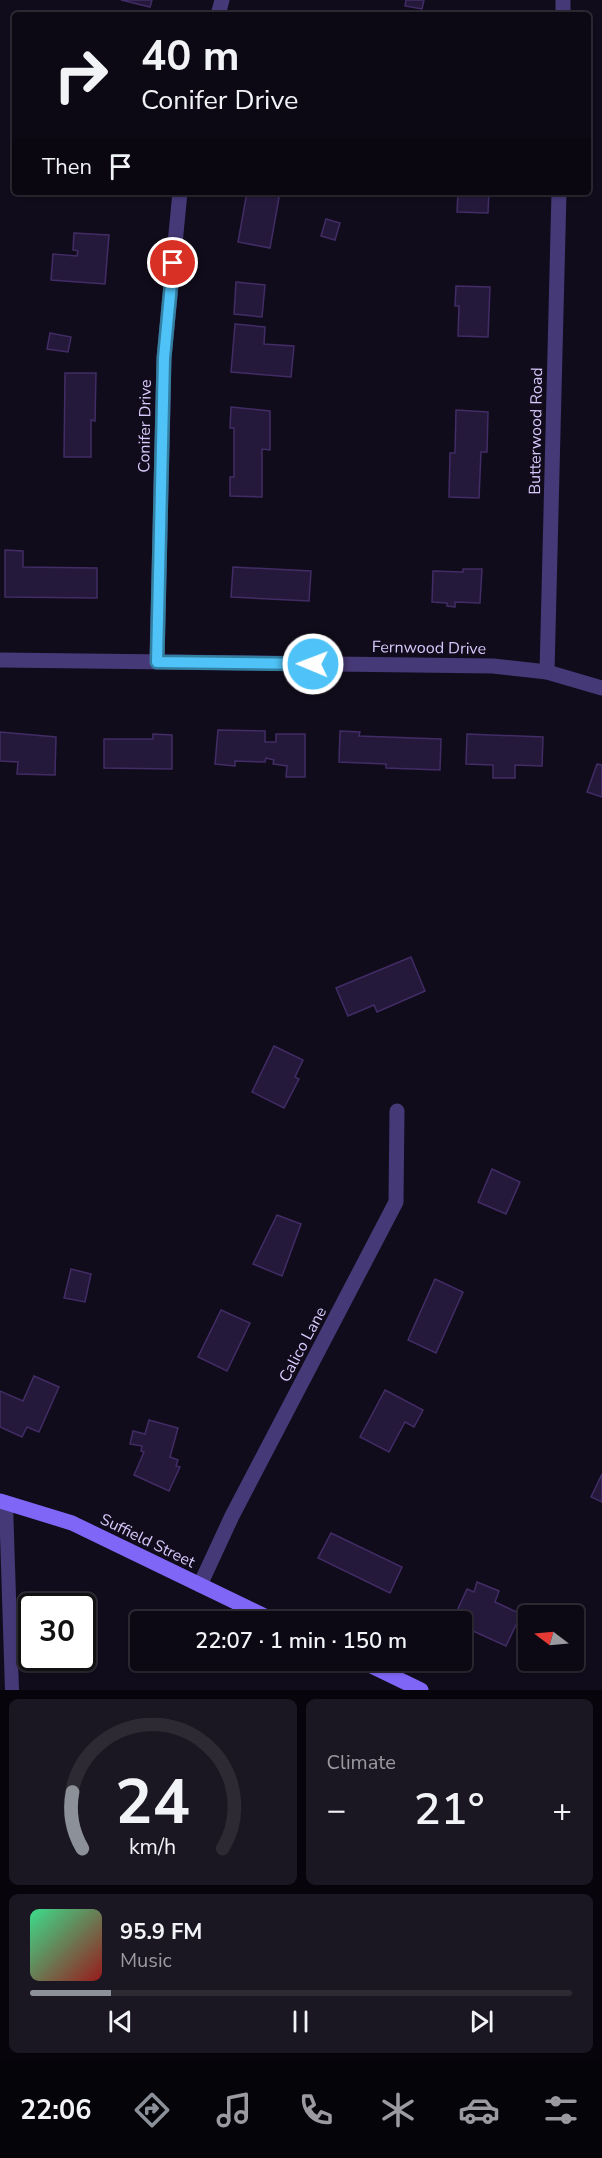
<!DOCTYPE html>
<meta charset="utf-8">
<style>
:root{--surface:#0d0914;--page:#1b1722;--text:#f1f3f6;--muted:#9a9aa0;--line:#2d2a34;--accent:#8c9099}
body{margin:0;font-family:"Nunito Sans",sans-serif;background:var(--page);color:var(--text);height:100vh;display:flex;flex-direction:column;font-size:22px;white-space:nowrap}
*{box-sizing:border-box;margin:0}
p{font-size:20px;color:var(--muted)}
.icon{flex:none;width:33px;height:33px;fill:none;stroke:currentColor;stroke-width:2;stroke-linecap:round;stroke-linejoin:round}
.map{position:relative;height:1690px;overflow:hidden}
.drawer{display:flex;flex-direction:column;gap:9px;padding:9px;background:#07050b;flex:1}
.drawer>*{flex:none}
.guide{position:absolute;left:12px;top:12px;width:579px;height:183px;border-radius:6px;box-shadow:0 2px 4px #0004,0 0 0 2px var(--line);background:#0d0914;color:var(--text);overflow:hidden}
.needle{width:39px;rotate:286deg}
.buttons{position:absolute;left:518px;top:1605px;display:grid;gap:12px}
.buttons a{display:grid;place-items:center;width:66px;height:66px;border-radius:6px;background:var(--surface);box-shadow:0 2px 4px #0004,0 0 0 2px var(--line);font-size:30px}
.speed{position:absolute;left:18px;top:1593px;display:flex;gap:12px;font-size:30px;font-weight:700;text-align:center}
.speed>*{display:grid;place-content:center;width:78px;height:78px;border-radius:50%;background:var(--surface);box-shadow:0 2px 4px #0004,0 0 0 2px var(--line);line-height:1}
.speed .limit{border:3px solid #111;border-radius:9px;background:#fff;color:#111}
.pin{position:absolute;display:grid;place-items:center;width:51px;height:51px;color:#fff;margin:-26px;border:3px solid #fff;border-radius:50%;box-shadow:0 2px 6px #0007}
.me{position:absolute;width:66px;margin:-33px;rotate:271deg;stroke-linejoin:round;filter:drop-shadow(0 0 4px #0008)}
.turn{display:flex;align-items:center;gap:21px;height:126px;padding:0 30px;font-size:27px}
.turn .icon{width:78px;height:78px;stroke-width:2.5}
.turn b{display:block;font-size:42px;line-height:51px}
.then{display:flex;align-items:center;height:57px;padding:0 30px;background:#0003;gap:12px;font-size:22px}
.big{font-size:45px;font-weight:600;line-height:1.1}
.drawer .widget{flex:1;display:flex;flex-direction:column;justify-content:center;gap:9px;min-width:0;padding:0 21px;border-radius:9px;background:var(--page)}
.drawer .dial{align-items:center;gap:0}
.dial svg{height:156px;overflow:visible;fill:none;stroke:var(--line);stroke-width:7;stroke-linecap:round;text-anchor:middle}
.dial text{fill:var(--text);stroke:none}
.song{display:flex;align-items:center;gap:18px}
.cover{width:72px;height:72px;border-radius:9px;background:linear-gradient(135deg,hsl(150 70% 55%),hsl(0 70% 35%))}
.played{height:6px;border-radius:3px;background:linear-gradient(90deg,var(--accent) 15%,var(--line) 15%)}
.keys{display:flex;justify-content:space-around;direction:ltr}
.heat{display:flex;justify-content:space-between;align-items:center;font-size:33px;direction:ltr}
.drawer .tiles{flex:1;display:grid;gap:9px;grid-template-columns:1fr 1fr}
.widget:last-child{grid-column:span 2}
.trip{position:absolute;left:130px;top:1611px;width:342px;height:60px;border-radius:6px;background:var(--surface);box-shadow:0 2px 4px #0004,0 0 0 2px var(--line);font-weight:600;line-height:60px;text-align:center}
.dock{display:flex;height:96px;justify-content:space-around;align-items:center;background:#050408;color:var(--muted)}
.dock .icon{width:42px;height:42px}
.dock .on{color:var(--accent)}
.dock b{font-size:27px;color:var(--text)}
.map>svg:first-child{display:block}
.building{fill:#25193b;stroke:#412c65;stroke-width:1.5}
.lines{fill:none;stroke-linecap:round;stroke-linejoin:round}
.lane{stroke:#463977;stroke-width:14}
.street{stroke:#463977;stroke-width:15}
.secondary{stroke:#8066f6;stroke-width:15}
.route-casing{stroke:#337fa1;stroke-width:15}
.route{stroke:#4fc3f7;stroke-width:10}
.labels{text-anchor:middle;stroke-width:6;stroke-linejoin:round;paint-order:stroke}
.street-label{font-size:16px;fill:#d7c9fc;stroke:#110c1b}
</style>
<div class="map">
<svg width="602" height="1690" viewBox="0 0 602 1690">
<rect width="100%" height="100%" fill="#110c1b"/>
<g class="building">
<polygon points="121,0 152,0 150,7"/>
<polygon points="406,0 424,0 422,9 405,6"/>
<polygon points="247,192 280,192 270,248 238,242"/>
<polygon points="458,192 489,192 488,213 457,212"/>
<polygon points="326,219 340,223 335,240 321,236"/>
<polygon points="74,233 109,235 105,284 51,280 53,254 77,256 78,251 73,250"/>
<polygon points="236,282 265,285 262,317 234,314"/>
<polygon points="456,286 490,287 488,337 458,336 459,306 455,306"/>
<polygon points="235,324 265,327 264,344 294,346 291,377 231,372"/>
<polygon points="50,333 71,337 68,352 47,349"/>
<polygon points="65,373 96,373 95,421 91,420 91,457 64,457"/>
<polygon points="231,407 270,411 270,450 262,449 262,497 230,496 230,477 234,477 234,428 230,428"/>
<polygon points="456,410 488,412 487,452 481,452 479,498 449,497 450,453 455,453"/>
<polygon points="5,550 23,551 23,567 97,568 97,598 5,597"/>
<polygon points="233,567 311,571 309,601 231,597"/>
<polygon points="463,569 482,569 480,603 455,602 455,607 447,606 447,603 432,602 433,571 463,572"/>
<polygon points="218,730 265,731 265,742 276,742 276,734 305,734 305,777 286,777 287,766 273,764 274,760 266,758 265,762 235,761 235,766 215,764"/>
<polygon points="340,731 360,732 359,736 441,739 440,770 386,768 386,764 339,762"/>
<polygon points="0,732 56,737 55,775 17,774 18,762 0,761"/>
<polygon points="153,734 172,735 172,769 104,768 104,739 153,739"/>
<polygon points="467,734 543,737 542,766 515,765 515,778 493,778 493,765 466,764"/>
<polygon points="597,764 602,765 602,797 587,792"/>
<polygon points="411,957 425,991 377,1012 374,1005 348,1016 336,988"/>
<polygon points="274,1046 303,1060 295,1077 299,1079 284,1108 252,1092"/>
<polygon points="492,1169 520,1182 506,1214 478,1202"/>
<polygon points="277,1215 301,1224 282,1276 253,1264"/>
<polygon points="71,1269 91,1274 85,1302 64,1298"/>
<polygon points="435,1279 463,1292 436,1353 408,1340"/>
<polygon points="221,1310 250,1323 227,1371 198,1357"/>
<polygon points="34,1376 59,1387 39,1432 27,1427 22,1437 0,1427 0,1391 23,1401"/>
<polygon points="385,1390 423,1410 414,1427 405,1422 389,1452 360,1437"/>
<polygon points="149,1420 178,1428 170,1457 178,1460 176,1466 180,1467 169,1491 134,1475 144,1452 141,1451 142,1446 130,1444 133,1431 145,1434"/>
<polygon points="602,1474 602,1502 591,1497"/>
<polygon points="331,1533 402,1567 390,1593 318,1558"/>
<polygon points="477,1582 499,1591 495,1602 521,1614 506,1646 462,1626 462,1622 452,1622 467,1589 474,1592"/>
</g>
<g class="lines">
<polyline class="lane" points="6,1504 12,1690"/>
<g class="street">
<polyline points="218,15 222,0"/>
<polyline points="563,15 563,0"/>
<polyline points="0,660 493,666 547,672 602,688"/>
<polyline points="157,662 164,358 180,192"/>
<polyline points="547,672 559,192"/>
<polyline points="200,1585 232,1516 396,1202 397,1111"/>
</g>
<g class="secondary">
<polyline points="0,1501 72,1523 277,1622"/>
<polyline points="359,1660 421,1690"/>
</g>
</g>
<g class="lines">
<g class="route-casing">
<polyline id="route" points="173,263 164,358 157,662 313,664"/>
</g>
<use href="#route" class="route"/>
</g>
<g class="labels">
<g class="street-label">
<text transform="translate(144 426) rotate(-89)" y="6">Conifer Drive</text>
<text transform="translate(535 431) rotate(-89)" y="6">Butterwood Road</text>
<text transform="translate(429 647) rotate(1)" y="6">Fernwood Drive</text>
<text transform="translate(302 1344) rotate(-62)" y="6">Calico Lane</text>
<text transform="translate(148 1540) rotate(26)" y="6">Suffield Street</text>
</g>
</g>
</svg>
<div class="buttons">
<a><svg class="needle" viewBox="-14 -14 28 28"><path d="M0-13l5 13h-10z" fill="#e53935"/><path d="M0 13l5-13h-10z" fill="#9a9aa0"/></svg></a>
</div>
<div class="speed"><div class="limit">30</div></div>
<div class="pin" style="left:173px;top:263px;background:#d93025"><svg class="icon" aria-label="arrive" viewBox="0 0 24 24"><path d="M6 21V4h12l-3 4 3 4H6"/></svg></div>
<svg class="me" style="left:313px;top:664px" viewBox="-20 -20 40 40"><circle r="17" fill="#4fc3f7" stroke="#fff" stroke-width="3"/><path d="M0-11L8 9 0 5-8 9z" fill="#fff"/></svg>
<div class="trip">22:07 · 1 min · 150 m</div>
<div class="guide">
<div class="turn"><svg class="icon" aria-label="right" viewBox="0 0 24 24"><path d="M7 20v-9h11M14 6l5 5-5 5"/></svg><div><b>40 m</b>Conifer Drive</div></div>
<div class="then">Then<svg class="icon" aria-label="arrive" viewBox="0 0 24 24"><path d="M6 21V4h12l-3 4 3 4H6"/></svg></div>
</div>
</div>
<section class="drawer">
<div class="tiles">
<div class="widget dial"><svg viewBox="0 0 100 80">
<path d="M14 69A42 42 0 1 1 86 69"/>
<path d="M14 69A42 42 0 0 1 9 40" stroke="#8c9099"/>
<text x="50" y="56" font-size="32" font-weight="700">24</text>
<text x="50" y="72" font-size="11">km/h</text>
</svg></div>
<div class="widget"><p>Climate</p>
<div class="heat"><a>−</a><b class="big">21°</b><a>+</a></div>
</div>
<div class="widget">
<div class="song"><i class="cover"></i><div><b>95.9 FM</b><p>Music</p></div></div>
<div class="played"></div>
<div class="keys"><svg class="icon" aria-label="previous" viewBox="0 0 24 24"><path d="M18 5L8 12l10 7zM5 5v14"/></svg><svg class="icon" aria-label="pause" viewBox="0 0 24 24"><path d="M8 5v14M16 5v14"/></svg><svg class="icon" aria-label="next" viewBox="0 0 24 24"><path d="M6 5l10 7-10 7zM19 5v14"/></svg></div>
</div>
</div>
</section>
<nav class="dock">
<b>22:06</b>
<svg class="icon on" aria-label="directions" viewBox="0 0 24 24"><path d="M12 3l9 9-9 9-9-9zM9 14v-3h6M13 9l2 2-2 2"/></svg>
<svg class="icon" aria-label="music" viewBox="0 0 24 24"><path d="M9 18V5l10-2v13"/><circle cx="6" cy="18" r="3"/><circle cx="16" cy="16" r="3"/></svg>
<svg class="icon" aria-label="phone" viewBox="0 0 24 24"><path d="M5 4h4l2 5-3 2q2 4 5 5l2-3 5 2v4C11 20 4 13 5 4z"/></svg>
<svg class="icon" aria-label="climate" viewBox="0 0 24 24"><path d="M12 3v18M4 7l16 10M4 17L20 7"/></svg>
<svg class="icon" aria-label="car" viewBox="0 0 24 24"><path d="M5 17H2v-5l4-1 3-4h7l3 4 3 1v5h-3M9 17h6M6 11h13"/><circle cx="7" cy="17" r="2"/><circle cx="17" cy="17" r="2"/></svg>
<svg class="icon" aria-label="filters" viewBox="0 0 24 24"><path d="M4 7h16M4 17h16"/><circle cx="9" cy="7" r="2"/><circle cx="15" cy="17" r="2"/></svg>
</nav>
